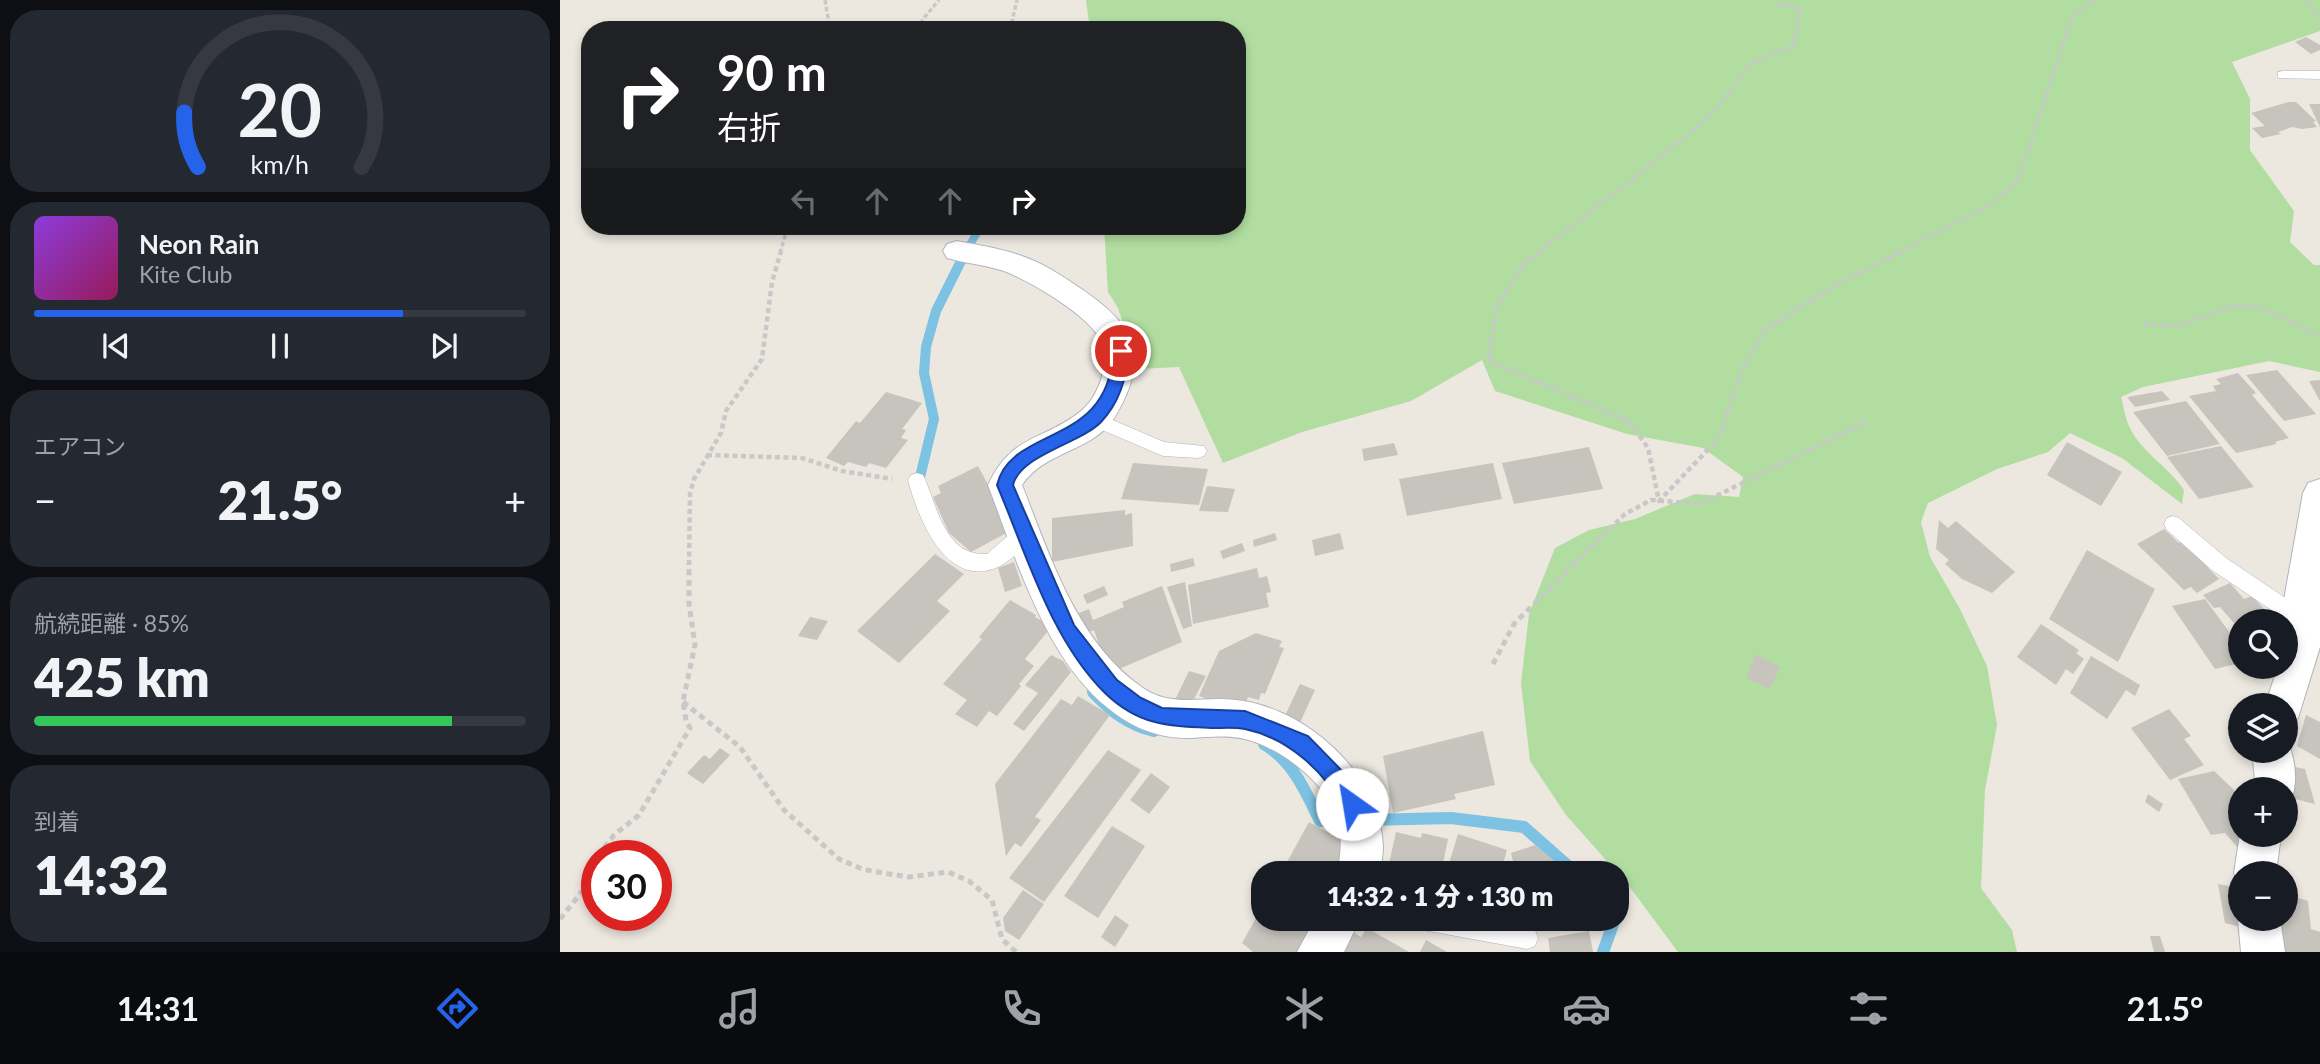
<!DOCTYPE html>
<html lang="ja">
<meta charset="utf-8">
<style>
:root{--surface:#171b24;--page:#242831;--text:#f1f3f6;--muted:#9ea1a6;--line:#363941;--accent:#2563eb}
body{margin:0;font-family:Lato,"Noto Sans JP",sans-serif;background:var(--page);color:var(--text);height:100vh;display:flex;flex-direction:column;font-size:26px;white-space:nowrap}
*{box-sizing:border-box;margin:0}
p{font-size:23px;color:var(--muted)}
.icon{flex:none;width:38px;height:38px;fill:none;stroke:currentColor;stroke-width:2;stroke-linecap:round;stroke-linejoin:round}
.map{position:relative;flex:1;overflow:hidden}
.panel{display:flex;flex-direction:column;gap:10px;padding:10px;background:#0d0f14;width:560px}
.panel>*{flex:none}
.hud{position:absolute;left:21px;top:21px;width:665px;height:214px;border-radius:28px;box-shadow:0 4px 10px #0003;background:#202124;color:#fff;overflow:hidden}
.buttons{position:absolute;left:1668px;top:609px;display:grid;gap:14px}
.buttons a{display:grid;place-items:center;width:70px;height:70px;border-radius:50%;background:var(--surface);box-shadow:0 4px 10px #0003;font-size:35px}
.speed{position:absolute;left:21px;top:840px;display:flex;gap:14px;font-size:35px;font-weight:700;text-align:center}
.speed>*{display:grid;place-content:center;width:91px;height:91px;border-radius:50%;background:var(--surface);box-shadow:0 4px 10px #0003;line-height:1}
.speed .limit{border:10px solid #d22;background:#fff;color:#111}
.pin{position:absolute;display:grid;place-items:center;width:60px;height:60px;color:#fff;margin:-30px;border:4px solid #fff;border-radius:50%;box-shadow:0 2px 7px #0007}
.me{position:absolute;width:77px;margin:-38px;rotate:328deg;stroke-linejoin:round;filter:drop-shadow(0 0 5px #0008)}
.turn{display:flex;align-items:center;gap:24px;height:147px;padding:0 21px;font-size:32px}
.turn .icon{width:91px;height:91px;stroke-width:2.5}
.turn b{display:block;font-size:49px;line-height:60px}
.lanes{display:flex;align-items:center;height:66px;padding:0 21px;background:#0003;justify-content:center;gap:35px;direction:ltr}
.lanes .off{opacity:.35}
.big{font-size:52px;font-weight:800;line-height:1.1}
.panel .widget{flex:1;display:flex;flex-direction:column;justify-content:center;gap:10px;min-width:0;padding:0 24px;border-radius:28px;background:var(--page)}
.panel .dial{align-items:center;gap:0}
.dial svg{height:182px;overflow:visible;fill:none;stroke:var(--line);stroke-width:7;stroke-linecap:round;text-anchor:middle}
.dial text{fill:var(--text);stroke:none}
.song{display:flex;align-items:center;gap:21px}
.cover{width:84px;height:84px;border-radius:10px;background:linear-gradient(135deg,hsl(270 70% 55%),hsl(330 70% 35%))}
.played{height:7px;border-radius:4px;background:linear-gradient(90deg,var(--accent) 75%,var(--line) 75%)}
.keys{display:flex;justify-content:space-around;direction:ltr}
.heat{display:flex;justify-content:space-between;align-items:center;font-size:38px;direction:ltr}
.charge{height:10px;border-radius:5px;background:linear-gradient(90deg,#34c759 85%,var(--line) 0)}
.trip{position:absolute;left:691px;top:861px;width:378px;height:70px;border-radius:28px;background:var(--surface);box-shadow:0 4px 10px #0003;font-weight:800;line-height:70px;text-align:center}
.tab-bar{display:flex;height:112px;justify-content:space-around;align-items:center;background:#090b0e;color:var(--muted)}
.tab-bar .icon{width:49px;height:49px}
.tab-bar .active{color:var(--accent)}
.tab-bar b{font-size:32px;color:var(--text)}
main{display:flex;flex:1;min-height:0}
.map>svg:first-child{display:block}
.green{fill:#b1dda1}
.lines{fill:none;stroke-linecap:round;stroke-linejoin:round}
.stream-far2{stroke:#7dc1e3;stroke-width:8}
.stream-far1{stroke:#7dc1e3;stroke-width:10}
.stream{stroke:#7dc1e3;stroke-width:12}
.building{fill:#c7c4be}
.lane-casing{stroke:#b2b4bd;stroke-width:1}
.street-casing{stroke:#b2b4bd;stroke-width:2}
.path-far2{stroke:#c8c8c8;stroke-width:3.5;stroke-dasharray:4.5 2.5;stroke-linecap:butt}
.path-far1{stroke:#c8c8c8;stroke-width:4.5;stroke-dasharray:5 3.5;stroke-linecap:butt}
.path{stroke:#c8c8c8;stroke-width:5;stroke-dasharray:6 4.5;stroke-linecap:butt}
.lane{fill:#fff;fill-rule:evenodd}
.street{fill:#fff;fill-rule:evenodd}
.route{fill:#2563eb;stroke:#184099;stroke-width:2}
</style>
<main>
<section class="panel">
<div class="widget dial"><svg viewBox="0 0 100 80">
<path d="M14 69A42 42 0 1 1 86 69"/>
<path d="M14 69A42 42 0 0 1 8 45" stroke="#2563eb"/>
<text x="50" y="56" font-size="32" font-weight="700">20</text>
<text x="50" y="72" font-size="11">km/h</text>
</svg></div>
<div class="widget">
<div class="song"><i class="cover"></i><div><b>Neon Rain</b><p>Kite Club</p></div></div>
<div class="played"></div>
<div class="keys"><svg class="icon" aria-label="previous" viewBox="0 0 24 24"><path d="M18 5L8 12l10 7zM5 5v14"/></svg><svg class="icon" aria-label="pause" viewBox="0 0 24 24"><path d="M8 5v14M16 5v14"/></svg><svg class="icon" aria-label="next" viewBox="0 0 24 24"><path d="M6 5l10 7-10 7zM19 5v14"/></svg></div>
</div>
<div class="widget"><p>エアコン</p>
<div class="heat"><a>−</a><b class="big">21.5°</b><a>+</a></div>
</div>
<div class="widget"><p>航続距離 · 85%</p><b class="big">425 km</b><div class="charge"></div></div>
<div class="widget"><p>到着</p><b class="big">14:32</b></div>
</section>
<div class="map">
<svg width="1760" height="952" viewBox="0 0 1760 952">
<rect width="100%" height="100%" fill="#ece7df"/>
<path class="green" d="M526 0H1760V31L1672 62 1690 99V150L1734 211 1730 242 1754 265H1760V372L1709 361 1583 387 1561 397C1564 407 1565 419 1570 428 1582 453 1609 467 1624 490L1622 504 1562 458 1510 433 1488 452 1437 469 1368 503 1361 522 1370 557 1400 609 1427 666 1437 725 1425 790 1421 888 1452 930 1457 952H1118L1069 886 1006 815 970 761 961 683 969 614 995 548 1029 530 1075 519 1135 494 1179 497 1183 477 1143 448 1067 434 935 391 922 360 851 401 742 432 663 463 619 367 579 369 558 308 548 292 544 226H677V30H530Z"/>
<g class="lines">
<polyline class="stream-far2" points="405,253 421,226"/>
<polyline class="stream-far1" points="360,477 374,419 364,373 366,347 376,311 406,251"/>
<g class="stream">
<path d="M533 692C551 711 568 725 594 731"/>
<path d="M704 744C733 761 746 792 760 821L790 820"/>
<polyline points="807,820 891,818 964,827 1016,873"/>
<polyline points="1043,952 1055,919"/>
</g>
</g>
<g class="building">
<polygon points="1746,37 1760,45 1760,50 1751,54 1735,42"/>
<polygon points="1729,102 1736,102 1756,121 1753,122 1757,127 1742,129 1732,127 1718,132 1721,134 1702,138 1692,128 1705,126 1691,113"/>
<polygon points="1749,104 1760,104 1760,127"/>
<polygon points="1717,370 1756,414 1724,421 1686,375"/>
<polygon points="1678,373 1696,393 1692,395 1729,438 1715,442 1717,444 1676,453 1629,396 1656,391 1653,386 1661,384 1656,379"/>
<polygon points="1760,380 1760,401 1749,381"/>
<polygon points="1602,391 1610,400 1575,407 1567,397"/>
<polygon points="326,392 362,403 342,429 346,430 341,438 348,440 326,468 309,463 306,467 288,462 284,466 266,458 296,421 300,423"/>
<polygon points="1626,401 1660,444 1607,456 1573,412"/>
<polygon points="1507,442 1562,472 1541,506 1487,475"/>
<polygon points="834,443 838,455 804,461 802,449"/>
<polygon points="1661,446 1694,487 1639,499 1607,457"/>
<polygon points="1029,447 1043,489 954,504 942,463"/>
<polygon points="573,463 648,469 639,505 561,499"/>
<polygon points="933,463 942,499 847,516 839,479"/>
<polygon points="418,466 452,530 411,552 389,533 373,497 381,493 378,486"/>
<polygon points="647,486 675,489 668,512 639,511"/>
<polygon points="565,510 565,515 572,513 573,546 492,562 492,518"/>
<polygon points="1379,520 1388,528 1396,521 1455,572 1432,593 1402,579 1385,564 1389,560 1376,549"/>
<polygon points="1604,529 1619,543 1622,541 1659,579 1637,593 1631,587 1624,590 1577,544"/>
<polygon points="715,533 717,540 694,547 693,540"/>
<polygon points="780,533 784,549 755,556 752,540"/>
<polygon points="682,543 685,551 663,559 660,551"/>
<polygon points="1527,550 1595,589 1558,662 1489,619"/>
<polygon points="375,554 404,574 377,601 390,611 339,663 297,631"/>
<polygon points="633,558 635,566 611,572 610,564"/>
<polygon points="454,562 462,586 445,592 438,568"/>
<polygon points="697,568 699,578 707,576 711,592 706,593 709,607 633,624 628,585"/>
<polygon points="625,582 632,626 623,629 607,587"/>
<polygon points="1670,583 1684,599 1692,596 1715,621 1680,621 1680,630 1660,607 1654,608 1643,595"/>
<polygon points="544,586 548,595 527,604 523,595"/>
<polygon points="602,586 622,642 552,672 545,662 534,630 524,634 519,613 529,609 533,620 564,607 562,602"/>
<polygon points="1645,599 1670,633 1676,632 1680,637 1680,663 1655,669 1612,606"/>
<polygon points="450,600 476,615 475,617 486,623 488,631 465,659 474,666 459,684 461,686 437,716 429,711 417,727 395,714 407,700 383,684 422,639 419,637"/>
<polygon points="250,617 268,621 257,640 238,636"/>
<polygon points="1481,624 1519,650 1516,653 1524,659 1513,674 1506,669 1496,685 1457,657"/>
<polygon points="696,633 722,641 719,647 724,648 705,694 701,693 699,700 688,697 682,712 639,696 659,651"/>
<polygon points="1195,654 1220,667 1210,689 1186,678"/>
<polygon points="491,655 503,661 511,672 464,731 453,724 478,693 465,685"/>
<polygon points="1531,656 1580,685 1575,696 1566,690 1547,719 1510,693"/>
<polygon points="629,671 646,676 631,705 615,700"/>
<polygon points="740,684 755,690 738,727 722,722"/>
<polygon points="518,696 550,715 475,817 481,820 461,847 455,843 446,856 435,784 501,699 512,705"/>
<polygon points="1609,709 1631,736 1624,739 1644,765 1610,780 1571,728"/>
<polygon points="1746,715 1760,722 1760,759 1737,746"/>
<polygon points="923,731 935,785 894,794 896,799 833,813 823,756"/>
<polygon points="160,748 170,755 143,784 127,773 144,755 150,759"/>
<polygon points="548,750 581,770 484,902 449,878"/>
<polygon points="1725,765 1745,769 1755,804 1735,799"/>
<polygon points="1654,771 1673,789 1680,800 1679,849 1665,833 1651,835 1618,779"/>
<polygon points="591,773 610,787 589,814 570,800"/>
<polygon points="1588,794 1603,804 1599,812 1585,802"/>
<polygon points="749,822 789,844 789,850 777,873 721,873"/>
<polygon points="552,826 585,846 538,918 504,896"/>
<polygon points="836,832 861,838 862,833 888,839 881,873 827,873"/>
<polygon points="898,834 947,850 940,873 898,873 887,870"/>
<polygon points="975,845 996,862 998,868 1003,867 1010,873 956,873 951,853"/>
<polygon points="1658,884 1676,887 1680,919 1682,919 1684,928 1665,923"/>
<polygon points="463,890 484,904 459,940 445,931 443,918"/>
<polygon points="1726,894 1748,901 1751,929 1760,932 1760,952 1718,952 1715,919 1726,919"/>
<polygon points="704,904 704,919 758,919 741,952 693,952 682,943"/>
<polygon points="555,915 569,925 555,947 541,937"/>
<polygon points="807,928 849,952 781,952 791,931 801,937"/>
<polygon points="1029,931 1033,952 990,952 988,938"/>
<polygon points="1590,936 1600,936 1605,952 1594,952"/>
<polygon points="866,940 887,952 860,952"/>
</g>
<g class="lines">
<g class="lane-casing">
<g id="lane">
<polygon points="1723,71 1760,71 1760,79 1718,78 1718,72"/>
<polygon points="534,412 604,442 644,446 647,451 644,456 638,458 603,456 528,424 526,419 528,414"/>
<path d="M357 473 363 475C377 504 384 557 427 554L458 527 464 525 470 527 473 533C467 546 451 561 438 567 386 590 358 518 348 480L351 475Z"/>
<polygon points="1613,516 1619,518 1666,558 1749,614 1752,620 1749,626 1742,629 1735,626 1652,570 1607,530 1604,524 1607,518"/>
<path d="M852 919C891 917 938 915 975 930L978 938 975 946 967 949 863 930 855 927Z"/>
</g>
</g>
<g class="street-casing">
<g id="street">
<path d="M397 241C418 245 439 248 459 255 481 262 501 275 520 288 560 315 588 342 567 393 562 404 557 416 549 425 525 452 482 454 462 485 490 556 517 643 583 688 612 708 643 696 676 700 745 707 821 774 823 847 823 855 821 865 820 873H778C780 855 783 838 778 820 767 783 721 748 685 739 667 735 649 737 631 738 600 739 572 728 548 708 485 658 456 558 428 485 451 434 484 441 521 411 531 403 537 391 541 380 544 368 546 355 542 343 532 317 474 284 449 273 430 265 407 264 387 258L383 251 387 244Z"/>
<polygon points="1760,479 1760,647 1738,718 1726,723 1726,705 1705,705 1718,667 1726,667 1726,621 1722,611 1743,493 1748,483"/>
<path d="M1726 737C1735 758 1739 782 1730 803L1726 805V789H1696L1692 751H1726Z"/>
<polygon points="1680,834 1721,835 1716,873 1680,873 1680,887 1674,873"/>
<polygon points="1680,913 1680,919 1720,919 1725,952 1681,952 1678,919"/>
<polygon points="755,919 800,919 784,952 737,952"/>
</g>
</g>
<g class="path-far2">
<polyline points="265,0 270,30"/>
<polyline points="1747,0 1760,20"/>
<polyline points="358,30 363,19 379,0"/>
<polyline points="450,30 457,0"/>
<polyline points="220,253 228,226"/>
<polyline points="978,253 1132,132 1159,107 1191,63 1234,46 1241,8 1215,3"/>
<polyline points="1338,253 1432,204 1459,178 1512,17 1534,0"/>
</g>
<g class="path-far1">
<polyline points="981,251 965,263 936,307 929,361 1069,421 1088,448 1099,501 1159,438 1181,373 1203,331 1278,284 1342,251"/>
<polyline points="1583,324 1616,326 1675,306 1697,306 1760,336"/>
<polyline points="147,455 242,458 282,471 332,479"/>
<polyline points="129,565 130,494 134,479 161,433 166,411 202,359 212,282 221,251"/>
<polyline points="1013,565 1065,514 1091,500 1140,504 1308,421"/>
</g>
<g class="path">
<polyline points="933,664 954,624 1015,563"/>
<polyline points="123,702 180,747 224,810 279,859 302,869 323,873 349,877 388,872 409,881 432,900 442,939 456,952"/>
<polyline points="38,856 54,835 79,815 130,728 126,721 123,701 135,645 129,604 129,563"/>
<polyline points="0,919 28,884 37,857"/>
</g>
<use href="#lane" class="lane"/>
<use href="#street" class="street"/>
</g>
<path class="route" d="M561 346 568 351C567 377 559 403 541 422 521 443 460 455 453 485L514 625 557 680 581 698 602 708 685 711 748 736 788 777 801 804 798 811 792 814 785 811C766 772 728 738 685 729 675 727 663 728 653 728 609 726 579 726 545 693 491 640 466 553 437 485 451 425 550 448 553 351Z"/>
</svg>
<div class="buttons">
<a><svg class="icon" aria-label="search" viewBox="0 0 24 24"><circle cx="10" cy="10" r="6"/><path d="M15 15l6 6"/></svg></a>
<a><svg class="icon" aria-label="layers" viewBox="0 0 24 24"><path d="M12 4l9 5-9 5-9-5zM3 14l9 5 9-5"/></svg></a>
<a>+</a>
<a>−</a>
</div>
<div class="speed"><div class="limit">30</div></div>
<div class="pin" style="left:561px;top:351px;background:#d93025"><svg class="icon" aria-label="arrive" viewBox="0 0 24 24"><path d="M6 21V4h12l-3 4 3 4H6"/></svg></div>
<svg class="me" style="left:792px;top:804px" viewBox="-20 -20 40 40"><circle r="19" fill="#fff"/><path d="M0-13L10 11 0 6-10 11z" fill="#2563eb"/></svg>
<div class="trip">14:32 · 1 分 · 130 m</div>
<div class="hud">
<div class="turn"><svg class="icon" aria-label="right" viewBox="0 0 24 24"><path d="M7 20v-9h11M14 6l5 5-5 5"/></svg><div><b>90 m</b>右折</div></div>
<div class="lanes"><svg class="icon off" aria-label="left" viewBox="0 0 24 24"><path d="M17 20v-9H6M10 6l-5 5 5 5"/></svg><svg class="icon off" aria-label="ahead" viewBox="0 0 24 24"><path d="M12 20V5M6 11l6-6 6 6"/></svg><svg class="icon off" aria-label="ahead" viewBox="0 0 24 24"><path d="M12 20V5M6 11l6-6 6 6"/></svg><svg class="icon" aria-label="right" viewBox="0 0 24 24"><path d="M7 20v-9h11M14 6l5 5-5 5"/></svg></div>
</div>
</div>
</main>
<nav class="tab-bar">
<b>14:31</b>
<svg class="icon active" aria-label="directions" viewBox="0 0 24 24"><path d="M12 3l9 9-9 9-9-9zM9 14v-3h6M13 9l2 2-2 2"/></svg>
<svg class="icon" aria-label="music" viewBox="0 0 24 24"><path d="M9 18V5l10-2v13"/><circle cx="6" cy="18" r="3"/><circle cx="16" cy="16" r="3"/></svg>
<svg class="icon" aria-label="phone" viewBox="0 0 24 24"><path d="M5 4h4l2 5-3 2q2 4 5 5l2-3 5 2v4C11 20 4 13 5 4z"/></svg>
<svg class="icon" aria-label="climate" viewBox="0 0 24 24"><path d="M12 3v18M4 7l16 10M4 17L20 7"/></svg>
<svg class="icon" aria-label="car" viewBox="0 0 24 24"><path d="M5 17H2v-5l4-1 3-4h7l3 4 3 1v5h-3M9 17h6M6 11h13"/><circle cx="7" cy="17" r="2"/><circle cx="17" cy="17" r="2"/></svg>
<svg class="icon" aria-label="filters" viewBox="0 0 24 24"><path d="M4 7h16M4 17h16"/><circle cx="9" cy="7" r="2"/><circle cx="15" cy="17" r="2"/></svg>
<b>21.5°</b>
</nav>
